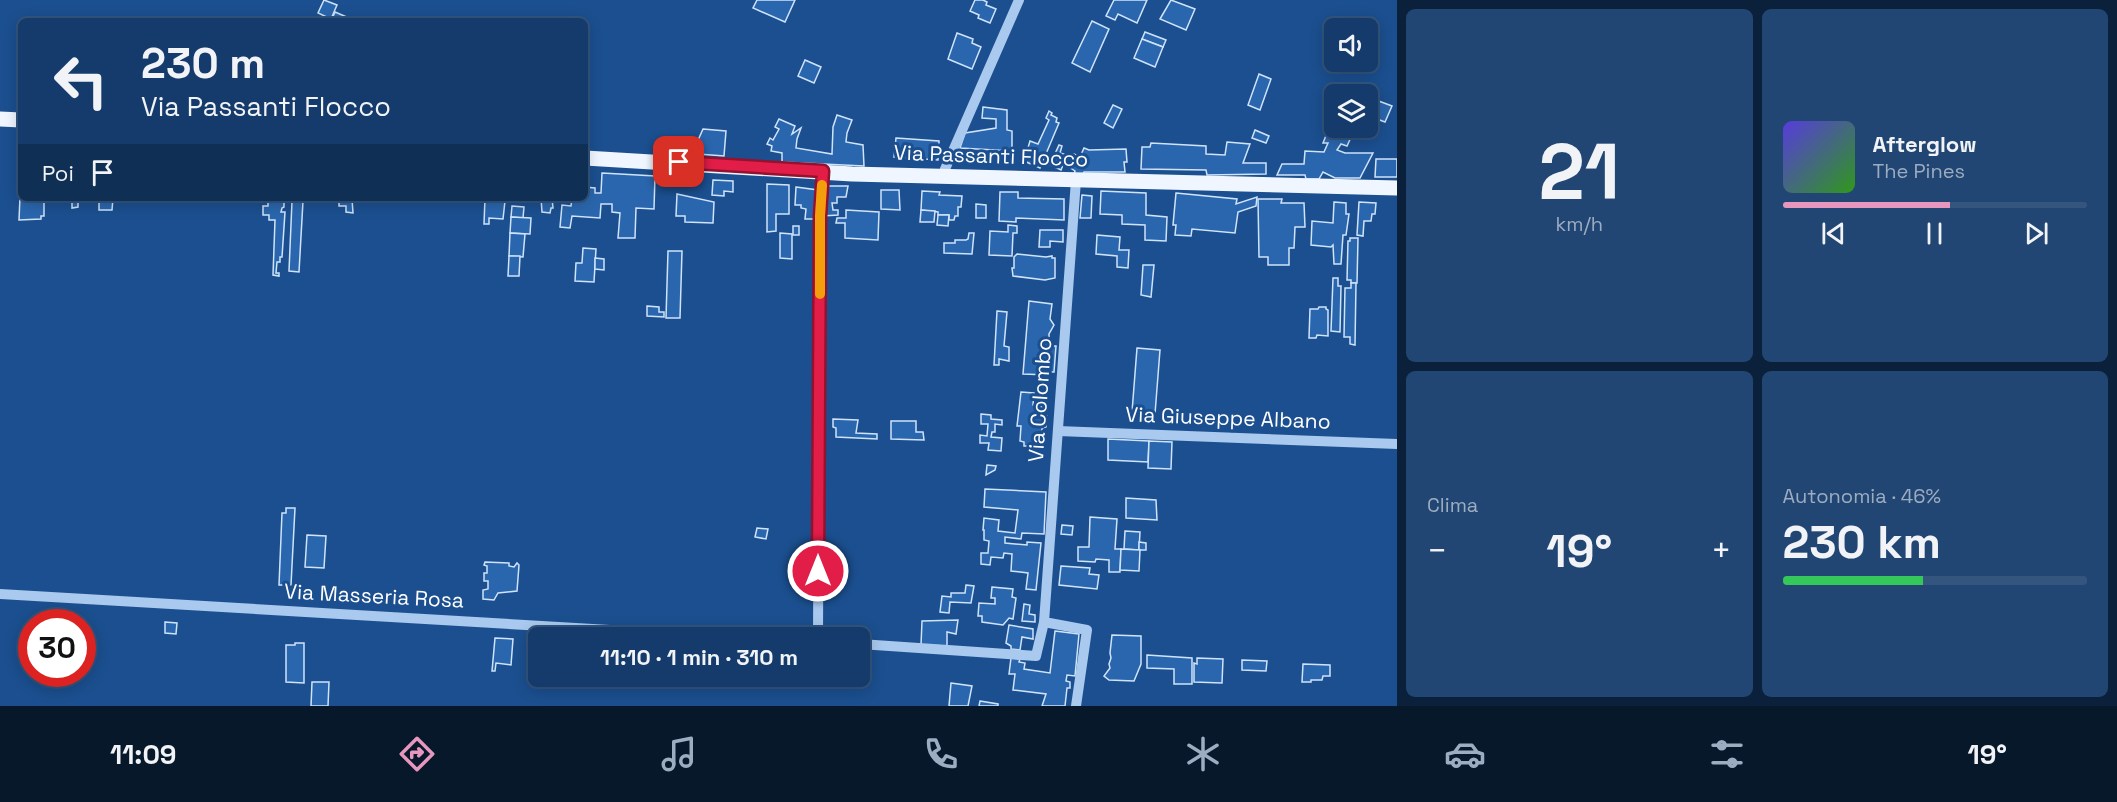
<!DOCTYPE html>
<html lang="it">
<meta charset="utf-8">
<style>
:root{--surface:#143b6b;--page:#214673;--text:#f1f3f6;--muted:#9dadc1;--line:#33557e;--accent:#e797bd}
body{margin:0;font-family:"Space Grotesk",sans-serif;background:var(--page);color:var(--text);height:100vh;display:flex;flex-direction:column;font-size:22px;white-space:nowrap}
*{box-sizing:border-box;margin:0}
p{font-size:20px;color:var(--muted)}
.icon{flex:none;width:33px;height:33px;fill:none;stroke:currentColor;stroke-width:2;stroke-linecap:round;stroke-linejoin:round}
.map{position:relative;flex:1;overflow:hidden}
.details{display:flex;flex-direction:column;gap:9px;padding:9px;background:#0b203b;width:720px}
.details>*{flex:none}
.top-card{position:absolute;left:18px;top:18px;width:570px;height:183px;border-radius:9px;box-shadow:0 3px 15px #0003,0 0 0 2px var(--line);background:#143b6b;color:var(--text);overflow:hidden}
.fabs{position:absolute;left:1324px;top:18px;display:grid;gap:12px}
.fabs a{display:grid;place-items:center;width:54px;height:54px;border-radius:9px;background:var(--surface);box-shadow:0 3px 15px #0003,0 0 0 2px var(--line);font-size:30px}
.speed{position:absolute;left:18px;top:609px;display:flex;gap:12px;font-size:30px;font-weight:700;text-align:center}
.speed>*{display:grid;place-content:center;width:78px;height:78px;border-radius:50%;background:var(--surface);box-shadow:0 3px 15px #0003,0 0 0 2px var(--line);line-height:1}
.speed .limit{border:9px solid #d22;background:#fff;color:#111}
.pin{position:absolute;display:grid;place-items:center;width:51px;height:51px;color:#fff;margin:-26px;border-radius:12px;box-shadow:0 3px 9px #0006}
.me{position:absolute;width:66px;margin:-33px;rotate:0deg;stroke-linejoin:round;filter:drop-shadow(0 0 4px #0008)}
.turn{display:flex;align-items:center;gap:21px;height:126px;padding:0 24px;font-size:27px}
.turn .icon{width:78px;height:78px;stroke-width:2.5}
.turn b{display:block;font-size:42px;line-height:51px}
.then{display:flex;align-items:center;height:57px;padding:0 24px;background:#0003;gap:12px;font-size:22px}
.big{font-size:45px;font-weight:600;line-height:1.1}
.details .card{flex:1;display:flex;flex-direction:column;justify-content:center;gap:9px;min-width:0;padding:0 21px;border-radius:9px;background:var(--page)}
.details .dial{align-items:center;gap:0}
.dial b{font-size:78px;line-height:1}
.song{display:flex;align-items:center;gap:18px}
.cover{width:72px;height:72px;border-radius:9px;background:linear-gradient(135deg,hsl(250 70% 55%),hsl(110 70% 35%))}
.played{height:6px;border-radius:3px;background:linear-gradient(90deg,var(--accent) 55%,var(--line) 55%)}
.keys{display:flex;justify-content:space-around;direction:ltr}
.heat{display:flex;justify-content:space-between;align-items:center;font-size:33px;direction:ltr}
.charge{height:9px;border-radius:4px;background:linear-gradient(90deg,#34c759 46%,var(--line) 0)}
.details .tiles{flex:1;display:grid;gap:9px;grid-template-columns:repeat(2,1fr)}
.trip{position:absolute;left:528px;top:627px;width:342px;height:60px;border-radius:9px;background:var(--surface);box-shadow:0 3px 15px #0003,0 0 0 2px var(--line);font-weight:600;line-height:60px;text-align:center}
.tabs{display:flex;height:96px;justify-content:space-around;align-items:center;background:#08182b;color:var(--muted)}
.tabs .icon{width:42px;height:42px}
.tabs .selected{color:var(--accent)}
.tabs b{font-size:27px;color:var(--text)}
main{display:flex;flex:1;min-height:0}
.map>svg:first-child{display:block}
.building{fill:#2a66ad;stroke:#cfe3fa;stroke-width:1.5}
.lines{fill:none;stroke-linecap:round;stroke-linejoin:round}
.minor{stroke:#a9c9ee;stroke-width:10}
.major{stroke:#f0f6ff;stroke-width:15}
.route-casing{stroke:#92132f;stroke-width:15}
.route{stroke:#e11d48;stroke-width:10}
.slow{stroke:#f59e0b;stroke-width:10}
.labels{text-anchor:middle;stroke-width:6;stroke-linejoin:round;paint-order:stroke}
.street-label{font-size:21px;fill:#fff;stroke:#1b4f8f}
</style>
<main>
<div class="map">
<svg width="1397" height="706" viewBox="0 0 1397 706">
<rect width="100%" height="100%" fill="#1b4f8f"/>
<g class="building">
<polygon points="324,0 337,5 331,19 318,13"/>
<polygon points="757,0 795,0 785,22 753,8"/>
<polygon points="975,0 983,0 987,2 986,5 996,9 990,23 978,18 979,15 970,11"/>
<polygon points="1114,0 1147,0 1137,23 1118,14 1115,20 1106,16"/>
<polygon points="1171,0 1195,9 1186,30 1160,19"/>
<polygon points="335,12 356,21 331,21"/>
<polygon points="1092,21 1109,29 1090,72 1072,63"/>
<polygon points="1145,32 1166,40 1163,47 1142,39"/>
<polygon points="957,33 973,39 972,43 981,47 972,69 948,59"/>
<polygon points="1142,39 1163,47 1155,67 1134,58"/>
<polygon points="805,60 821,67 814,83 798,76"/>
<polygon points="1259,74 1271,79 1260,110 1248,105"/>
<polygon points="1376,100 1392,106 1385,122 1369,116"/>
<polygon points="1113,105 1122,109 1113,128 1104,123"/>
<polygon points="983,107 1007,110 1007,130 1012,131 1012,151 960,148 965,133 996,128 996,119 982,118"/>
<polygon points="1049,111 1052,113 1051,115 1057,118 1056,122 1059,123 1040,168 1024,161 1030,141 1038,144 1049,120 1046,118"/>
<polygon points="837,115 852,120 847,133 846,142 863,145 864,166 782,162 782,153 771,151 772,146 767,144 770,138 773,140 779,129 775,127 779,119 795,126 792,134 801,128 797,139 796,148 832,154 833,127"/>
<polygon points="1341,128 1360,129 1357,136 1352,135 1347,146 1341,144 1337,150 1345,153 1373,153 1360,178 1335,178 1323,172 1319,179 1306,179 1305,175 1277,175 1282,164 1304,164 1305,151 1324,152 1328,143 1323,143 1327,133 1337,135"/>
<polygon points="703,129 726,131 724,156 698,154 699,138"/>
<polygon points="1255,130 1269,136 1266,143 1252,138"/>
<polygon points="896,138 939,141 938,160 894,157"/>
<polygon points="1227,142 1250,144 1243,163 1266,163 1266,174 1207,175 1206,170 1141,169 1142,147 1150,147 1151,143 1206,146 1206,154 1225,155"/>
<polygon points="1059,145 1062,146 1060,153 1067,155 1061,170 1050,165"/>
<polygon points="1084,148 1089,150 1126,149 1127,162 1124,162 1125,172 1084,172 1082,176 1074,174 1075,171 1069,167 1074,154 1080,157"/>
<polygon points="1376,159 1397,159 1397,177 1375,177"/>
<polygon points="602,173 655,176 654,209 636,208 635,238 618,238 620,213 612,212 612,204 601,204 600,218 572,216 570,228 560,227 562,205 571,206 572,198 585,198 585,187 595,188 595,193 601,193"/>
<polygon points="713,180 733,181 733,192 724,191 724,196 712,195"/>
<polygon points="767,184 789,185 789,214 776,214 776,231 767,232"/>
<polygon points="826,186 848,186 846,197 837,197 837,203 832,203 833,210 838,210 838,215 822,216"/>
<polygon points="796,187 818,190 814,219 805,219 806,209 801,208 801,205 795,205"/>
<polygon points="881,190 899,190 900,210 881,209"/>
<polygon points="922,191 940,192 939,195 962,196 961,207 958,207 958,216 955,216 954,220 949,220 949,215 938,215 938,212 921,210"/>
<polygon points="1101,191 1146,193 1146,215 1167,217 1166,241 1145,240 1145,225 1122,224 1122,215 1100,214"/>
<polygon points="1000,192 1018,192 1018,198 1064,199 1064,220 1016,218 1016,222 999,221"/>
<polygon points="1176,193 1237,199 1236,204 1257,197 1256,206 1238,212 1235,233 1192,229 1191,236 1175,235 1176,225 1173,225"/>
<polygon points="677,194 714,202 713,223 685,222 685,216 676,216"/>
<polygon points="1082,195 1092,196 1091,218 1080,218"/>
<polygon points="20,197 44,198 44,216 41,216 41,219 19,220"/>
<polygon points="72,198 78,198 78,207 72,208"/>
<polygon points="99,198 113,198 112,210 99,210"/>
<polygon points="268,198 284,198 284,207 282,208 281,212 285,212 282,257 280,257 280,262 277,262 276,273 279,273 279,276 273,275 275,220 269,220 269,215 263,215 263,206 268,206"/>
<polygon points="485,198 515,198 514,202 505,201 503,219 489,218 489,224 484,224"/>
<polygon points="541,198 552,198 553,208 551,208 550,213 542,212"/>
<polygon points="339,199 352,199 353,213 346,212 346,206 339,206"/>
<polygon points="1258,199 1282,199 1281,203 1304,203 1305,227 1295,227 1294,248 1289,248 1289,265 1268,265 1268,257 1259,257"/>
<polygon points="292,201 303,201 299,272 289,271"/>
<polygon points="1334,202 1346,203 1346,214 1349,214 1346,235 1343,235 1341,264 1334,264 1333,245 1331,247 1311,245 1312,221 1333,223"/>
<polygon points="1359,202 1376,203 1375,214 1372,214 1371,221 1364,221 1363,236 1357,235"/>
<polygon points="976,204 986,205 986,218 976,218"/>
<polygon points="512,206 524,207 523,218 511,217"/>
<polygon points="846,210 879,212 878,240 845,238 845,223 836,223 837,218 846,218"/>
<polygon points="921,210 935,211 934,222 920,222"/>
<polygon points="938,215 949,215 948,226 937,225"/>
<polygon points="511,217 531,218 530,234 510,233"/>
<polygon points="1008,225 1017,226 1017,233 1013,233 1012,256 989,255 990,231 1008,232"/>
<rect x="793" y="226" width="6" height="9"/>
<polygon points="1040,230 1063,230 1063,242 1050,241 1050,247 1039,247"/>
<polygon points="510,233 525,234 523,257 509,256"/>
<polygon points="780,233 792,234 792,259 780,258"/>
<polygon points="969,233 974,233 972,254 944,253 944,243 955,243 955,240 966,240 968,239"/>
<polygon points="1097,235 1120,237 1119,250 1129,250 1128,268 1117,267 1117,256 1096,254"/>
<polygon points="1350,238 1358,238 1357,283 1351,283 1351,280 1347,280 1348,241 1350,241"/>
<polygon points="583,248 596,249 594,282 575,281 576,263 582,263"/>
<polygon points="668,251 682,251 680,318 666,318"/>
<polygon points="1017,254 1046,257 1052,256 1052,258 1055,258 1055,278 1045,280 1013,276 1012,268 1014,268 1014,257"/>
<polygon points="509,256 520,256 519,276 508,276"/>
<polygon points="595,258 604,259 604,270 595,269"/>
<polygon points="1143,265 1154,265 1151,297 1141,295"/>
<polygon points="1333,278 1338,278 1338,286 1341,286 1340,332 1331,331"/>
<polygon points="1351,283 1356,283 1355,345 1350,344 1350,337 1344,337 1345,288 1351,288"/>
<polygon points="1029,301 1052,304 1050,319 1054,325 1049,334 1049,346 1056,346 1054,372 1049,372 1049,375 1023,374"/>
<polygon points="647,306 659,307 659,312 664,312 664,317 647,316"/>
<polygon points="1319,307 1326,307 1326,309 1328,310 1328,336 1317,335 1316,338 1309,338 1310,309 1318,309"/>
<polygon points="997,311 1007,312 1004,346 1009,347 1009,361 999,359 999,365 994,365"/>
<polygon points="1137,348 1160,350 1155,414 1132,412"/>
<polygon points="1021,392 1034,393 1033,405 1043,407 1042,416 1047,416 1046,427 1042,428 1041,446 1024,446 1024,442 1020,441 1021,426 1017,426"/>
<polygon points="981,414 991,415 991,419 1002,420 1002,425 995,424 995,432 992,432 991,437 1002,438 1001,451 988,450 989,443 980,443 980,435 987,436 988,424 981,424"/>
<polygon points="833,419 858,420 856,433 877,434 877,439 836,437 836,428 833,427"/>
<polygon points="891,421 916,421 916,432 923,432 924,440 891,439"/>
<polygon points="1108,439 1149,441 1148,462 1108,460"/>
<polygon points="1149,441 1172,442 1171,469 1148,468"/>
<polygon points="987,465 996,466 995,470 986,475"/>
<polygon points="985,489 1046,492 1044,534 1022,533 1021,539 1005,537 1005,543 1027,545 1027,542 1041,543 1036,590 1026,589 1028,573 1011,571 1012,554 1004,553 1003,558 991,557 990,565 981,564 981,553 988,553 989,541 984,540 984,530 983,530 984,518 999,520 998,531 1015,533 1018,510 984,507"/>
<polygon points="1126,498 1156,500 1157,520 1126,518"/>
<polygon points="286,508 295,508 291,585 279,585 282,513 286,513"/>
<polygon points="1090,517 1117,519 1115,549 1121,549 1120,572 1109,572 1109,560 1096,559 1095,562 1078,561 1078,547 1089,547"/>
<polygon points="1062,525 1073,526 1072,535 1061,534"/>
<polygon points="757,528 768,529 766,539 755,537"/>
<polygon points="1125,531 1140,532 1139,550 1124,549"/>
<polygon points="307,535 326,536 324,568 305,567"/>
<polygon points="1139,542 1146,543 1146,550 1139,550"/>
<polygon points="1121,549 1140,550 1139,571 1120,570"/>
<polygon points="485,562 509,563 509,566 514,567 517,563 519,565 517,591 498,593 494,600 483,599 483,590 488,589 488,581 484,581 484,573 487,573 487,566 484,565"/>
<polygon points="1061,566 1090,568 1089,574 1099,575 1097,589 1059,585"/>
<polygon points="966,585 974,586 971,603 950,602 949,613 940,612 942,596 951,597 951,593 965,593"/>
<polygon points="992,587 1013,589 1012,597 1016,598 1013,619 1009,618 1003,625 982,622 982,616 978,616 979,603 995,604 995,598 991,598"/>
<polygon points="1024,604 1030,605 1029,614 1035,615 1035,622 1022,621"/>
<polygon points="958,620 956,634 947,632 947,646 921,645 922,621"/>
<polygon points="165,622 177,623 176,634 165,633"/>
<polygon points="1009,625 1033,629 1033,639 1022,637 1020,650 1011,649 1011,646 1006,643"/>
<polygon points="1055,631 1079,634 1075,676 1067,675 1066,681 1070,682 1070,688 1067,688 1065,706 1042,706 1046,694 1013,690 1015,674 1009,674 1011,658 1020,659 1019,662 1025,663 1024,669 1050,673"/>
<polygon points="1112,635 1141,636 1141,664 1134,681 1109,680 1104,676 1110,668 1109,664 1111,658 1110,653"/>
<polygon points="495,638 513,639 511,665 496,663 495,671 492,671"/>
<polygon points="295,643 304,643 304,683 286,682 286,645 295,645"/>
<polygon points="1147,655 1192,658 1192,684 1174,684 1174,669 1147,668"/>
<polygon points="1197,658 1223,659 1222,683 1194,682 1194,663 1197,664"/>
<polygon points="1242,660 1267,661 1266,671 1242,670"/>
<polygon points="1303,664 1330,665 1330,676 1323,676 1322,680 1311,680 1311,682 1302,682"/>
<polygon points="312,682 329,682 328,706 311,706"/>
<polygon points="951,683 972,686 968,706 949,706"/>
<polygon points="980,701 998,704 998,706 979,706"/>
</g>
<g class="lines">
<g class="minor">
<polyline points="942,176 1019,0"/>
<polyline points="1076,180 1044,622 1087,630 1076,706"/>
<polyline points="1058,431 1397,444"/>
<polyline points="0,594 746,638"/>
<polyline points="818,638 820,216 823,171"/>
<polyline points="860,644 1036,656 1044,622"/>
</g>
<g class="major">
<polyline points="0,119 21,120"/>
<polyline points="585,158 852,174 1397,188"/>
</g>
</g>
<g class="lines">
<g class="route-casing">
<polyline id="route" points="679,162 823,171 820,216 818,571"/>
</g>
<use href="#route" class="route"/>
<polyline class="slow" points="820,294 820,216 822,185"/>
</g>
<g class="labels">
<g class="street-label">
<text transform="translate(991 156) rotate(2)" y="7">Via Passanti Flocco</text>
<text transform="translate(1040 400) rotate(-86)" y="7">Via Colombo</text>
<text transform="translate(1228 418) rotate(2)" y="7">Via Giuseppe Albano</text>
<text transform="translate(374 596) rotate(3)" y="7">Via Masseria Rosa</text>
</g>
</g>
</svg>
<div class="fabs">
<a><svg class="icon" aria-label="sound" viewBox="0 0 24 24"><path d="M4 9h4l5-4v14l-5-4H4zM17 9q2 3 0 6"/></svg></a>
<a><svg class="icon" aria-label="layers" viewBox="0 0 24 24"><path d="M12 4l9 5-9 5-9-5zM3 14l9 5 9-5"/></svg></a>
</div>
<div class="speed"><div class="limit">30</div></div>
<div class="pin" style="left:679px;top:162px;background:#d93025"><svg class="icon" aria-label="arrive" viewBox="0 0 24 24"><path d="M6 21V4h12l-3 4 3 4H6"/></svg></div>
<svg class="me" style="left:818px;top:571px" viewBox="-20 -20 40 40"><circle r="17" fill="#e11d48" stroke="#fff" stroke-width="3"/><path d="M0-11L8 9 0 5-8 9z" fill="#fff"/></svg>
<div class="trip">11:10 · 1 min · 310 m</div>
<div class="top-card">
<div class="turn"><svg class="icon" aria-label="left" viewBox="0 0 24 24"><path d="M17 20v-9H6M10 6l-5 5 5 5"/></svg><div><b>230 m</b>Via Passanti Flocco</div></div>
<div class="then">Poi<svg class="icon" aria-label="arrive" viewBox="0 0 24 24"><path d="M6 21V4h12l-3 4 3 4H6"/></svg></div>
</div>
</div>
<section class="details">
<div class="tiles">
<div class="card dial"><b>21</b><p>km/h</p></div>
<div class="card">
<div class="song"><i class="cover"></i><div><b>Afterglow</b><p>The Pines</p></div></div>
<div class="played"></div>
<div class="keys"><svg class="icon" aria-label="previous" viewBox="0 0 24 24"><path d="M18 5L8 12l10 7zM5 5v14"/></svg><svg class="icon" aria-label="pause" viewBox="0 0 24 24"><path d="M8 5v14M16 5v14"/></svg><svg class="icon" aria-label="next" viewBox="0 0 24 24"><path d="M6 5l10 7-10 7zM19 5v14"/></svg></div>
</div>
<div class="card"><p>Clima</p>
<div class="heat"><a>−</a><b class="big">19°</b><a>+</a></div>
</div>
<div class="card"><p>Autonomia · 46%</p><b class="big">230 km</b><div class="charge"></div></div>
</div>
</section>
</main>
<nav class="tabs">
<b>11:09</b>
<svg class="icon selected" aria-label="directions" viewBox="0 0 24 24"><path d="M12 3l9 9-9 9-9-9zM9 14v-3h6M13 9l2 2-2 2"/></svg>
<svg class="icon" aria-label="music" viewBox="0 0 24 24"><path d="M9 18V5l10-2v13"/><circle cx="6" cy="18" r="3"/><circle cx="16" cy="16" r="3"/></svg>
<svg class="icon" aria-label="phone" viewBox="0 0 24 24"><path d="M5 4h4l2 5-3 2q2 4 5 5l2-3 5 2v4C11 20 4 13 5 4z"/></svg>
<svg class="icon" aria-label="climate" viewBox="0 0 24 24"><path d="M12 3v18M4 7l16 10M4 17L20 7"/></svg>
<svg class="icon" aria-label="car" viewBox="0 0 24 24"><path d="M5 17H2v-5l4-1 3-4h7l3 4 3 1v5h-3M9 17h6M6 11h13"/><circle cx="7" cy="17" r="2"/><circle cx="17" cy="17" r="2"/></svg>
<svg class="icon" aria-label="filters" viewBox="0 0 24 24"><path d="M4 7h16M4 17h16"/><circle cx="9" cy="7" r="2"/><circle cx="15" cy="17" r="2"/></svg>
<b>19°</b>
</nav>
